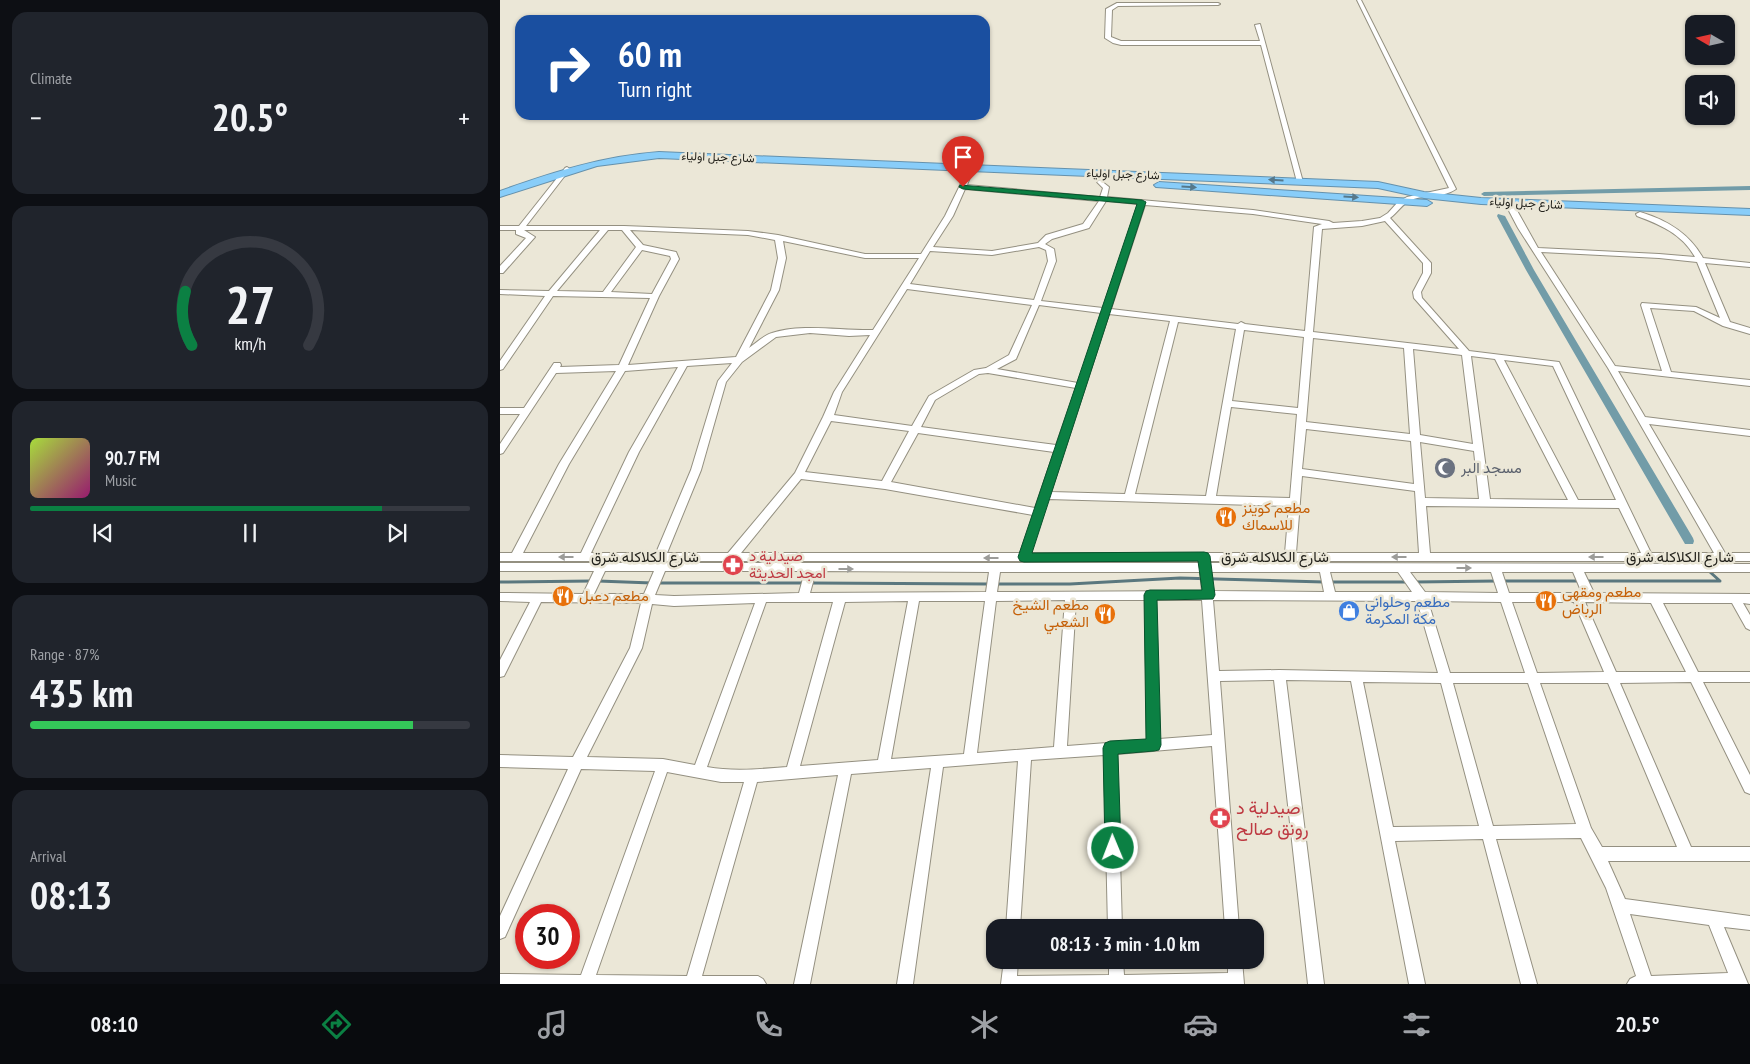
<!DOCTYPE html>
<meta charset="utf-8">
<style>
:root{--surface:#171b24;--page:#20242c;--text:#f1f3f6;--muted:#9ea1a6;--line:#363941;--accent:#0b8043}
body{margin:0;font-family:"PT Sans Narrow",Vazirmatn,sans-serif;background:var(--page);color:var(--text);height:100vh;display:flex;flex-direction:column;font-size:19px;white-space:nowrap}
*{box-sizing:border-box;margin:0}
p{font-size:16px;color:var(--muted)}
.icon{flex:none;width:28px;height:28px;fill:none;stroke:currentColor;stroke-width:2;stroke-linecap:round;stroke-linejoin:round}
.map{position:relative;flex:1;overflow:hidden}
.drawer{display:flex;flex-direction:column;gap:12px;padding:12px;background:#0d0f14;width:500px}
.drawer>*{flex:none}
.top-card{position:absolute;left:15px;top:15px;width:475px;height:105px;border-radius:15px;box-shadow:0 1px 4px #0004;background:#1a4fa0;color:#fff;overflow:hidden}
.needle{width:32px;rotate:279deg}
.tools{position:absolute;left:1185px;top:15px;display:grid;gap:10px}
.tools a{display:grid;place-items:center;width:50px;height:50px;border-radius:10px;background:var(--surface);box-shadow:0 1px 4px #0004;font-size:25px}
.speed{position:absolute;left:15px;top:904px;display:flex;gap:10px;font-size:25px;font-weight:700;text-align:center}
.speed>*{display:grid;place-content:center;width:65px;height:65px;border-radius:50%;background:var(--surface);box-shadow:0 1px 4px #0004;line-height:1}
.speed .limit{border:8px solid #d22;background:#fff;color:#111}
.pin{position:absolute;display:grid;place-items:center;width:42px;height:42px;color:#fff;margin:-51px -21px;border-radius:50% 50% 50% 0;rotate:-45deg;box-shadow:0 0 5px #0007}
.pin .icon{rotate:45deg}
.me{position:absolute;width:55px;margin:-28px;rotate:359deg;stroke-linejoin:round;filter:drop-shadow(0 0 4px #0008)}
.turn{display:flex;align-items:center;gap:18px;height:105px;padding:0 20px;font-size:22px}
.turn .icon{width:65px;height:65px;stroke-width:2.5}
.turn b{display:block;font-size:35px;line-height:42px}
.big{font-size:38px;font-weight:700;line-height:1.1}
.drawer .tile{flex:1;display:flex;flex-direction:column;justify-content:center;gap:8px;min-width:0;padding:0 18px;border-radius:15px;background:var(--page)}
.drawer .dial{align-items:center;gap:0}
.dial svg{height:130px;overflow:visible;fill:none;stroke:var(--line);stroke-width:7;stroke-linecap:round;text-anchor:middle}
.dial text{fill:var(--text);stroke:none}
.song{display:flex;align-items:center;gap:15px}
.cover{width:60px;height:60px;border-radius:8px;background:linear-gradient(135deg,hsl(80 70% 55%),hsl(320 70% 35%))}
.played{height:5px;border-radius:2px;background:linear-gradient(90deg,var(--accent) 80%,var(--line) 80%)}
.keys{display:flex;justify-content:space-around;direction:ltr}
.heat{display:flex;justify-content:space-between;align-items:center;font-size:28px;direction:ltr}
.charge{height:8px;border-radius:4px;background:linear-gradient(90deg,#34c759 87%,var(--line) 0)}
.trip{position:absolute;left:486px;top:919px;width:278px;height:50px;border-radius:15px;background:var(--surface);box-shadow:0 1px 4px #0004;font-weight:700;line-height:50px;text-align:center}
.tabs{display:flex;height:80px;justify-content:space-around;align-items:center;background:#090b0e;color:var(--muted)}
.tabs .icon{width:35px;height:35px}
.tabs .current{color:var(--accent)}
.tabs b{font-size:22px;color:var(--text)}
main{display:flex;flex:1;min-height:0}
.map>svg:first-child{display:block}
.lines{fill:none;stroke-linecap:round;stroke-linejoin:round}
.stream{stroke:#5a777e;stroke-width:3}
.canal{fill:#729ca8;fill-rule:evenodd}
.minor-casing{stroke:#949081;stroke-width:2}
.highway-casing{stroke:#6591ac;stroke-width:2}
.minor{fill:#fff;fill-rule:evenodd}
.highway{fill:#88cdf9;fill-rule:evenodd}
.oneway{fill:#56788a}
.oneway2{fill:#9c9c99}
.route{fill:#0b8043;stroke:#07532c}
.labels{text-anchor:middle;stroke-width:5;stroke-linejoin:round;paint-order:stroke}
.far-street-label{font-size:12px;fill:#23221c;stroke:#ebe7d7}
.worship-label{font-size:15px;fill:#5b616d;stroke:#ebe7d7;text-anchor:start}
.food-label{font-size:15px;fill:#c56008;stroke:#ebe7d7;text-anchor:start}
.health-label{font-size:15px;fill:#be3a42;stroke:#ebe7d7;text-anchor:start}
.street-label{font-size:15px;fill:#23221c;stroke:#ebe7d7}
.shop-label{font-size:15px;fill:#366cbe;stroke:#ebe7d7;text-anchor:start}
.near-health-label{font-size:18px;fill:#be3a42;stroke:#ebe7d7;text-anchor:start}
</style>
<main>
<section class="drawer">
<div class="tile"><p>Climate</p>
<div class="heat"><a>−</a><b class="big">20.5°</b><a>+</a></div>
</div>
<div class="tile dial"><svg viewBox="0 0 100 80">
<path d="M14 69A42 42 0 1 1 86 69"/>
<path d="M14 69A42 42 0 0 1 10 36" stroke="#0b8043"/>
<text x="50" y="56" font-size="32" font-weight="700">27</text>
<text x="50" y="72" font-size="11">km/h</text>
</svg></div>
<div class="tile">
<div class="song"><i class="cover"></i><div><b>90.7 FM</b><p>Music</p></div></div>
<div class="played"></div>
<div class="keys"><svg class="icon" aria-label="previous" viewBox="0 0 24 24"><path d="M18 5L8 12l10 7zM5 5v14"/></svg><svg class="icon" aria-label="pause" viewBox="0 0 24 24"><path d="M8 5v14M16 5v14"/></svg><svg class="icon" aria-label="next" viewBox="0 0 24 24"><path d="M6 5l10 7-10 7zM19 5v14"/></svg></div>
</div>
<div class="tile"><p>Range · 87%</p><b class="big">435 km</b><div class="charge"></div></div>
<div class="tile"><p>Arrival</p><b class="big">08:13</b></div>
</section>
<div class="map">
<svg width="1250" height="984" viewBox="0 0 1250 984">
<rect width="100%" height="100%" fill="#ebe7d7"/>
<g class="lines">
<g class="stream">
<polyline points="98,581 152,583"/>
<polyline points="1003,581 1079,581"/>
<polyline points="1085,581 1220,581 1210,572"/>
<polyline points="0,582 92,581"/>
<polyline points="830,582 909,582"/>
<polyline points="915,582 997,581"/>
<polyline points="158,583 304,583"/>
<polyline points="311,583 489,584"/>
<polyline points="496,584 570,584 680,578 824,582"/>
</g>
<g class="canal">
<polygon points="1250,186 1250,190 984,196 981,194 984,192"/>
<polygon points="998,214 1005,216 1034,270 1193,538 1194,541 1193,544 1185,544 1026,270 997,216"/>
</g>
<g class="minor-casing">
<g id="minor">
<path d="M857 0H861L956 189C944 198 925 194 911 200 902 204 898 212 890 218L931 263V273L921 292 922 298 969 351 1059 362 1151 553H1214L1108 368 1018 228 1008 209 1015 207 1038 248 1159 254 1195 257C1182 234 1161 225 1137 216L1136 214 1140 212C1167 220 1189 233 1203 258L1250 263V267L1205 263 1230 322 1250 328V334L1223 326 1194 311 1150 308 1171 372 1250 380V386L1118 371 1145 417 1250 430V436L1149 424 1225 553H1250V561H710V563L1250 564V572H1084L1094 593 1250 594V604L1243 603 1250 615V630L1246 628 1232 603H1163L1198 672H1250V682H1203L1250 775V794L1245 792 1191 682 1120 683 1191 847H1250V861H1108L1125 899 1250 916V930L1224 927 1248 984H1127L1130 979 1136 976 1106 888 1081 838 996 839 1037 984H1021L983 839 895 841 925 984H909L851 681 786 680 824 984H808L774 680 720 681 739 928H725L712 746 617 754 622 928H608L604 755 531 760 520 928H506L518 761 443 767 413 984H397L431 768 351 774 310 984H294L338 775 257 782 202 976H258L263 979 266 984H0V974L81 975 155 771 81 769 5 937 0 939V916L68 769 0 767V755L73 757 130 648 141 603 41 602 4 676 0 677V660L30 602 0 601V593L83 594 94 571H0V563H700V561H0V553H12L59 464 116 371 56 373 3 453 0 454V444L20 414H0V408H24L54 363H60L61 365 60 367 119 365 150 298 53 296 3 369 0 370V361L45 296 0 294V290L49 291 100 230H24L35 237 3 273H0V266L26 238 16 234V230H0V226H19L65 168 67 167 70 169 26 226H124L248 231 278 235 365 254H421L445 216 465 175 468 173 471 175 467 185 600 197 603 188 597 182 600 180 609 187 607 197 753 210 829 221 833 223 862 221 880 218 888 213 898 202 907 197 949 188ZM465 189 599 201 583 224 546 235 538 243 492 251 433 247 453 216ZM606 201 638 204 603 308 541 301 556 261 554 249 545 244 552 239 589 228ZM645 205 753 214 822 224 814 227 805 331 745 324 741 322 738 324 611 309ZM885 221 923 263V273L913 292 914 298 959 349 813 332 822 229 862 226ZM108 230H122L136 247 103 292 57 291ZM130 230 248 235 275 240 278 258 271 290 236 357 128 365 159 296 179 259 176 252 143 245ZM283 241 365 258H419L373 330C342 331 301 323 272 333 264 335 256 343 249 348L279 290 286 258ZM539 247 546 250 548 261 534 300 410 284 430 251 492 255ZM142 250 170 256 171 259 152 294 111 292ZM1041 252 1159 258 1197 262 1220 318 1196 307 1142 303 1141 305 1162 371 1115 366ZM407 289 532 305 509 355 486 368 474 370 429 396 412 426 334 415 342 392ZM539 305 601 313 578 383 497 369 516 359ZM609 314 670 321 625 494 551 492ZM678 322 736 329 706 496 635 494ZM744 330 804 337 798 408 732 401ZM310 333 349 336 370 335 334 392 323 417 295 473 228 553H167L201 470 226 382 242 362 276 337ZM813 338 904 348 910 434 806 422ZM913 349 962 355 973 444 920 435ZM971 356 995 359 1068 500 990 499ZM1004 360 1053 366 1116 500H1078ZM232 363 218 381 191 470 156 553H91L139 452 187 366ZM178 367 129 452 81 553H23L69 464 125 371ZM488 373 576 388 556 445 421 427 435 400 479 374ZM731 407 797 414 790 498 716 496ZM331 421 409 431 382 481 305 472ZM806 429 911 441 914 484 802 469ZM418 433 554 452 535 508 391 482ZM920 442 974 451 979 499 925 498ZM802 476 915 491 919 553H796ZM301 479 385 489 533 515 520 553H241ZM548 499 789 506 785 553H531ZM926 506 1119 508 1141 553H930ZM105 571H154L144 594H94ZM165 571H305L299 593 174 596 155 595ZM316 571 489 572 486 592 310 593ZM500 572H700L702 591 497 592ZM711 572H820L824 592 713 591ZM830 572H898L912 592H835ZM910 572H991L998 593 925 592ZM1002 572H1073L1082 593H1009ZM565 600 554 747 477 753 496 601ZM576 600H645L647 740 567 746ZM656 600H702L712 735 659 739ZM713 600 917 601 938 673 779 670 719 671ZM408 601 378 760 300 766 345 602ZM419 601H485L464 754 391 759ZM928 601 1001 602 1025 673H950ZM266 602H333L287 767C260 769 234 772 207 767ZM1012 602H1074L1104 672 1037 673ZM1085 602 1151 603 1186 672H1116ZM255 603 195 765 163 759 87 757 142 648 152 604 174 606ZM863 682 941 683 979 826 893 827ZM953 683H1028L1076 824 993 826ZM1040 683H1108L1177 847H1102L1091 828ZM167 772 221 782H244L187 976 96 975ZM1130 914 1209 925 1228 973 1151 976Z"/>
<polygon points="617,3 718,3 720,4 718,5 618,6 612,10 611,37 621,41 760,41 755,25 760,24 803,182 802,183 797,182 761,45 621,45 613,43 605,38 606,9"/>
<polygon points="504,960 518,960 517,976 609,975 609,960 623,960 624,975 728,973 728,960 742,960 744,984 501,984"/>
</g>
</g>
<g class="highway-casing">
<g id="highway">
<path d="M159 152 878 182 924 192 981 198 1250 209V215L981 204 924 198 878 188 159 158 97 166 0 197V191C53 172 103 156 159 152Z"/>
<polygon points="659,182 927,200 932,203 927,206 656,187 654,185"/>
</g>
</g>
<use href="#minor" class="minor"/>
<use href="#highway" class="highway"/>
</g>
<defs><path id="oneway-solid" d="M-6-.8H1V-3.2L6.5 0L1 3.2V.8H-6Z" transform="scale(1.25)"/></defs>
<g class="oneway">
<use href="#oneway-solid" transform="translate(776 180) rotate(-177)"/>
<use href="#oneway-solid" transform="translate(689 187) rotate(3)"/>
<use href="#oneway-solid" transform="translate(851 197) rotate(4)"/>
</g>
<g class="oneway2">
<use href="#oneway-solid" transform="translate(66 557) rotate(-180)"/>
<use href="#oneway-solid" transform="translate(899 557) rotate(-180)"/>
<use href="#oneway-solid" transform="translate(1096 557) rotate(180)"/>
<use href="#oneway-solid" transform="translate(491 558) rotate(180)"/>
<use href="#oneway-solid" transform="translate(964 568)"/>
<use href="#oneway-solid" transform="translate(346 569)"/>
</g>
<polygon class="route" points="460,185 642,200 646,202 532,553 704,552 708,553 710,556 715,595 713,599 657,600 661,745 659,750 654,751 618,754 621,848 618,853 613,856 607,853 605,848 603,748 605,743 610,741 646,739 644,595 646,591 650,590 702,590 698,561 524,562 520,561 518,557 637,204 463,189 459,187"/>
<defs>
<g id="mosque-disc" transform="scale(1.125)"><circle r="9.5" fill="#6b7280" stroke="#ebe7d7"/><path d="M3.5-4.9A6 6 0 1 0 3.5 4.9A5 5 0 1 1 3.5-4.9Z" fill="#fff"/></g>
<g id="restaurant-disc" transform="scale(1.125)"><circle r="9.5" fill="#e8710a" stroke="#ebe7d7"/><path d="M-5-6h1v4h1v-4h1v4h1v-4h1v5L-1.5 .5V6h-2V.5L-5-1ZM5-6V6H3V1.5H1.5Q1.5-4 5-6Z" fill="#fff"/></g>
<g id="pharmacy-disc" transform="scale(1.125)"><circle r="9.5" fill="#e0444e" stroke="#ebe7d7"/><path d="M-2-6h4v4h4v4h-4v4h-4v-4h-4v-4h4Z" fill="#fff"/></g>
<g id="shop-disc" transform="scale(1.125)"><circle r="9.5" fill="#3f7fe0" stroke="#ebe7d7"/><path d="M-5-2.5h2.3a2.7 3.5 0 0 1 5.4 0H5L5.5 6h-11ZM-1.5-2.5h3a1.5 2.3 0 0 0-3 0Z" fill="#fff"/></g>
</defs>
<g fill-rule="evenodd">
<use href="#mosque-disc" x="945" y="468"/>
<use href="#restaurant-disc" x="726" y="517"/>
<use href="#pharmacy-disc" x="233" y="565"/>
<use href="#restaurant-disc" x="63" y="596"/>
<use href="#restaurant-disc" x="1046" y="601"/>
<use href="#shop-disc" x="849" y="611"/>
<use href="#restaurant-disc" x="605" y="614"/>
<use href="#pharmacy-disc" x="720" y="818"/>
</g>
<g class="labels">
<g class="far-street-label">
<text transform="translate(218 157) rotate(2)" y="4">شارع جبل اولياء</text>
<text transform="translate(623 174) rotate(2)" y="4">شارع جبل اولياء</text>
<text transform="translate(1026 203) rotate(3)" y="4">شارع جبل اولياء</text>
</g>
<g class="worship-label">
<text x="961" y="473">مسجد البر</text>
</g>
<g class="food-label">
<text x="742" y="513">مطعم كوينز<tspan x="742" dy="17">للاسماك</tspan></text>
<text x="1062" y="597">مطعم ومقهى<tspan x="1062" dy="17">الرباض</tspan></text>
<text x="79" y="601">مطعم دعبل</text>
<text x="589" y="610" text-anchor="end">مطعم الشيخ<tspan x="589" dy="17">الشعبي</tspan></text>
</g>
<g class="health-label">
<text x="249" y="561">صيدلية د<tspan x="249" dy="17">امجد الحديثة</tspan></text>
</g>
<g class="street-label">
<text x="145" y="562">شارع الكلاكله شرق</text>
<text x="775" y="562">شارع الكلاكله شرق</text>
<text x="1180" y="562">شارع الكلاكله شرق</text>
</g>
<g class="shop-label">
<text x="865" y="607">مطعم وحلواني<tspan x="865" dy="17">مكة المكرمة</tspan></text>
</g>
<g class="near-health-label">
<text x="736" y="814">صيدلية د<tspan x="736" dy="21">رونق صالح</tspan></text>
</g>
</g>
</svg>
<div class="tools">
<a><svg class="needle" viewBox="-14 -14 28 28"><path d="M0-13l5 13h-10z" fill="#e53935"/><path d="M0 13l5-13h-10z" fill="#9ea1a6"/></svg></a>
<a><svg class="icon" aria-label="sound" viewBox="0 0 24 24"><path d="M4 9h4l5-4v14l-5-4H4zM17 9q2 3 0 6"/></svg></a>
</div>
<div class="speed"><div class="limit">30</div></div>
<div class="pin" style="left:463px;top:187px;background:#d93025"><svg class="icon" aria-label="arrive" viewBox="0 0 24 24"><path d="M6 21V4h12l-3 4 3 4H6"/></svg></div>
<svg class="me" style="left:613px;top:848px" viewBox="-20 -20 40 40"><circle r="17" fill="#0b8043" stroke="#fff" stroke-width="3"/><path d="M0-11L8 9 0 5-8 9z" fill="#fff"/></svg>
<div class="trip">08:13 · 3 min · 1.0 km</div>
<div class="top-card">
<div class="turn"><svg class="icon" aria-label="right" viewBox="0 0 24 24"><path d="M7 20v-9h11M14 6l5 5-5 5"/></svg><div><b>60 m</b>Turn right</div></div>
</div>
</div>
</main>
<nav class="tabs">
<b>08:10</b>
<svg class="icon current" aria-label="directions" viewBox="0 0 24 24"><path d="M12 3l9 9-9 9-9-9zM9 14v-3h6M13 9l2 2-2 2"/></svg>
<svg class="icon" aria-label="music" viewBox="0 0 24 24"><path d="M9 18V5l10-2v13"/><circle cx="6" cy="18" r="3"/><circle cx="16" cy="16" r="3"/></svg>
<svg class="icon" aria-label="phone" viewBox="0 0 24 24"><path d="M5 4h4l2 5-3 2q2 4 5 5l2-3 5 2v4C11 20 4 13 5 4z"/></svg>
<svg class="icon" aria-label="climate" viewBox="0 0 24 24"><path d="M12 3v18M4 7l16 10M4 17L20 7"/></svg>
<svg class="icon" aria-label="car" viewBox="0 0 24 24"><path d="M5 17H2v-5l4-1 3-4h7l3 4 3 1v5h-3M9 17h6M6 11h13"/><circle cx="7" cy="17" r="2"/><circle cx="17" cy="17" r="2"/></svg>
<svg class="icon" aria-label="filters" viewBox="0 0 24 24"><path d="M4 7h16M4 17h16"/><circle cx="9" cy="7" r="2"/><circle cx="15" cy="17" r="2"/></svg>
<b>20.5°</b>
</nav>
